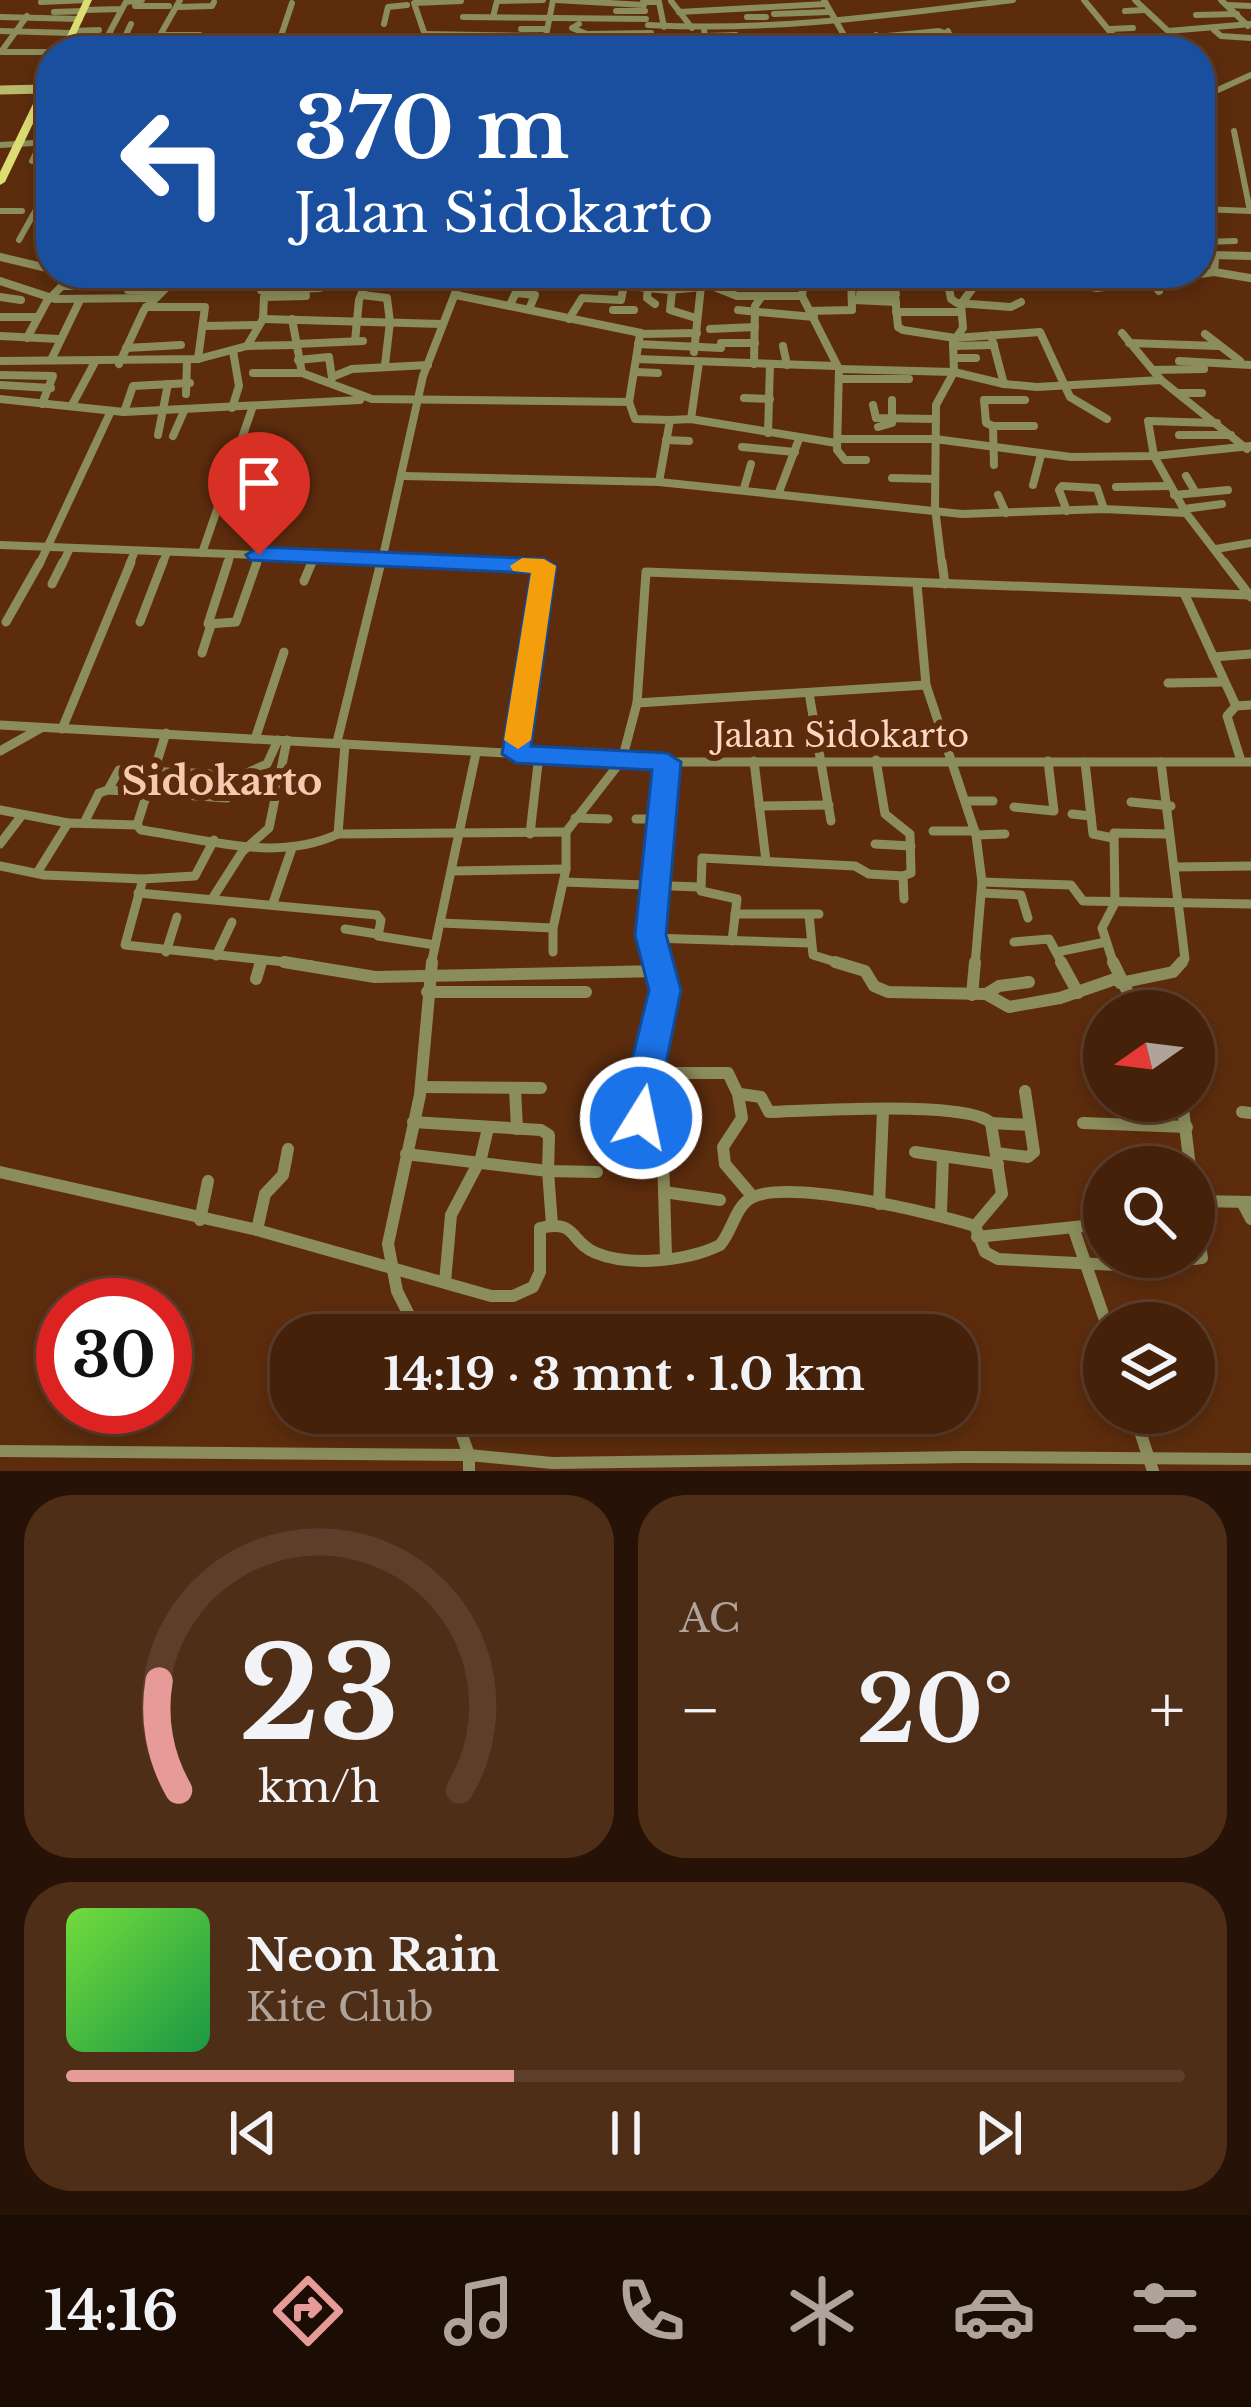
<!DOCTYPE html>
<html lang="id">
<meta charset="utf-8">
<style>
:root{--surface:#45210a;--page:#4f2e18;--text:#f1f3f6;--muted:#b0a39c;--line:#5d3e2b;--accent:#e69b98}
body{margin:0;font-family:"Libre Baskerville",serif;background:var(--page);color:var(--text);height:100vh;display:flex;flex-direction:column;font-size:45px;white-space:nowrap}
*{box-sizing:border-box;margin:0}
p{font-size:39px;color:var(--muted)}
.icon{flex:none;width:66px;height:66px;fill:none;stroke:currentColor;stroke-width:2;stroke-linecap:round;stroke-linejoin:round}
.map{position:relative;height:1471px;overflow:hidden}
.drawer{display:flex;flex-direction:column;gap:24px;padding:24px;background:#261206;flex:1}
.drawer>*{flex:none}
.hud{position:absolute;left:36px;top:36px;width:1179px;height:252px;border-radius:48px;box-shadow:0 6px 18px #0003,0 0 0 3px var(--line);background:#1a4fa0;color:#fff;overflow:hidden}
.needle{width:78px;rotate:256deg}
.fabs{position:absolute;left:1083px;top:990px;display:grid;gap:24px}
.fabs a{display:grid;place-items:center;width:132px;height:132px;border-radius:50%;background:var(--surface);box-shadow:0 6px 18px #0003,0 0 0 3px var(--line);font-size:60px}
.speed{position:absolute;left:36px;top:1278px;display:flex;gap:24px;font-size:60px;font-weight:700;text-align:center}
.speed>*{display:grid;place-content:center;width:156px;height:156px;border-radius:50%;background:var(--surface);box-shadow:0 6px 18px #0003,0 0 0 3px var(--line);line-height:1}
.speed .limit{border:18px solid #d22;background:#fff;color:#111}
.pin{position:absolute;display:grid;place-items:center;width:102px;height:102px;color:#fff;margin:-123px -51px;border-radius:50% 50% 50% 0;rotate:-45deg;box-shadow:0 0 12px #0007}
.pin .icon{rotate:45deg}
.me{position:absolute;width:132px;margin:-66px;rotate:10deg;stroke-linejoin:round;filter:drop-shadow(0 0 9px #0008)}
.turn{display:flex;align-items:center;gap:42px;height:252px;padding:0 60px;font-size:54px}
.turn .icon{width:156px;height:156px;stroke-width:2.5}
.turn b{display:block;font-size:84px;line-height:102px}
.big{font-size:90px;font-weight:700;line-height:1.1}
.drawer .widget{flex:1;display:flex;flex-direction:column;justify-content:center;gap:18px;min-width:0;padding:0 42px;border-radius:48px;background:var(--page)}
.drawer .dial{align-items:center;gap:0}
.dial svg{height:312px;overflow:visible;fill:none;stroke:var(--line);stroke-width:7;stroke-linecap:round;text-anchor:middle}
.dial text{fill:var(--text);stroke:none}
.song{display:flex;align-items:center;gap:36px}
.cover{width:144px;height:144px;border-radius:18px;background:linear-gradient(135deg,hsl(100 70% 55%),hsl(140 70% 35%))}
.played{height:12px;border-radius:6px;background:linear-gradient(90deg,var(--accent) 40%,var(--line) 40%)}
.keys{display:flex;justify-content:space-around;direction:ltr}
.heat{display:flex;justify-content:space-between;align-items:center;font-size:66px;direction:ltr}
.drawer .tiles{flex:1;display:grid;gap:24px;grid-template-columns:1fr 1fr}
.widget:last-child{grid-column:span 2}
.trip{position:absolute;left:270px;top:1314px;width:708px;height:120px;border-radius:48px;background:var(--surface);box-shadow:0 6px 18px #0003,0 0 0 3px var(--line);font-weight:700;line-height:120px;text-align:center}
.dock{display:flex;height:192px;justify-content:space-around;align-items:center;background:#1c0d04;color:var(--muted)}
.dock .icon{width:84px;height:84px}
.dock .active{color:var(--accent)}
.dock b{font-size:54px;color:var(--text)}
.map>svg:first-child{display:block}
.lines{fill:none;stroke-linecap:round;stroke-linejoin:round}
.minor-far3{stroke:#8c8d5c;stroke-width:6}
.minor-far2{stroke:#8c8d5c;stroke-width:8}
.minor-far1{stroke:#8c8d5c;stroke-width:9}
.minor{stroke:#8c8d5c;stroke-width:12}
.secondary{stroke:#b9bb6b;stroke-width:9}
.primary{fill:#dcde74;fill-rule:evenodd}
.minor-bridge{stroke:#8c8d5c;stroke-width:8}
.route{fill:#1a73e8;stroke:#114b97;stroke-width:3}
.slow{fill:#f59e0b}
.labels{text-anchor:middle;stroke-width:12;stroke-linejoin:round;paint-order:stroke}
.street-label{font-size:33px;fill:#ffd8c4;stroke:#5c2c0d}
.quarter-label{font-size:39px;font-weight:bold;fill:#f7c9b1;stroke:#5c2c0d}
</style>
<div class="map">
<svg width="1251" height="1471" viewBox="0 0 1251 1471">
<rect width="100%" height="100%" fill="#5c2c0d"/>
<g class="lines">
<g class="minor-far3">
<polyline points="556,0 644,5"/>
<polyline points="824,0 853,51"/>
<polyline points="1084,0 1112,34"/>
<polyline points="1135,0 1168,31 1251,24"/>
<polyline points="1221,0 1248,26"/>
<polyline points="671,1 692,28"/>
<polyline points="41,2 88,0"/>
<polyline points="643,2 659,2 664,27"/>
<polyline points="1227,5 1251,6"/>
<polyline points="135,6 169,6"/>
<polyline points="178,7 212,6 214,2"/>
<polyline points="85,10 122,9 126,2 142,0"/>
<polyline points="616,11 645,11"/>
<polyline points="1125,11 1145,10"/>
<polyline points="54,12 84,11"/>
<polyline points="679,12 826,4"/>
<polyline points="774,14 829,12"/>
<polyline points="1196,15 1237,14"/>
<polyline points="27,16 1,52 51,52"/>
<polyline points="0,17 80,19"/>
<polyline points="463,17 646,19"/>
<polyline points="493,17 497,1 543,0"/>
<polyline points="747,17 766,17"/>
<polyline points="384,24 388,7 407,5"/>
<polyline points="579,24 572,28 587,34 651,33"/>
<path d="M648 25C771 32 891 15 1013 0"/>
<polyline points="521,29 547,29"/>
<polyline points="1109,29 1133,28"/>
<polyline points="1214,30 1221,36 1251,38"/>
<polyline points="0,31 72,33"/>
<polyline points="73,31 99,30"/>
<polyline points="948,31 956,51"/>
<polyline points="424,34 546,36"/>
<polyline points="164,35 200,35"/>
<polyline points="876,35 890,51"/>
<polyline points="705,36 736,35"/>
<polyline points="546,39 586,40"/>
<polyline points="596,39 650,40"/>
<polyline points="846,40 939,31 991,51"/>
<polyline points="651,42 705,39 704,28"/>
<polyline points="122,43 131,24"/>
<polyline points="67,45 159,37 180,0"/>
<polyline points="103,45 122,9"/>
<polyline points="767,46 780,44 788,51"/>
<polyline points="851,46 873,45"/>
<polyline points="573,48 582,48"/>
<polyline points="169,51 172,44"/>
<polyline points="276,51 292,3"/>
<polyline points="446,51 426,38 414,3 461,1"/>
<polyline points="459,51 465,45"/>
<polyline points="543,51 553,0"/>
<polyline points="610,51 652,50"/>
<polyline points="1200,98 1251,75"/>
<polyline points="1234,131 1250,211"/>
<polyline points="0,145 51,142"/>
<polyline points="32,161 41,143"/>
<polyline points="1200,209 1251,211"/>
<polyline points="0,211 22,211"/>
<polyline points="19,240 51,183"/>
<polyline points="1205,242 1235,241"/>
<polyline points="1210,250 1202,234 1215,210"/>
</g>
<g class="minor-far2">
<polyline points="1213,255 1251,256"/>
<polyline points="0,257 51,269"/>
<polyline points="1214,272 1250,278"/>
<polyline points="69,273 183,283 226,273"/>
<polyline points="433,273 440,281 461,283"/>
<polyline points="674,273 670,310 696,318"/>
<polyline points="805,273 802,296 839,369 837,450 845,460 866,460"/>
<polyline points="807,273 851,275 852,310 810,311"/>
<polyline points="946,273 951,299 957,303 1011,307 1021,302"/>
<polyline points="1018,273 1097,288 1151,281"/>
<polyline points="525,276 669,290 712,286 737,296 802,296"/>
<polyline points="745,276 804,280"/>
<polyline points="257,277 267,282 268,290"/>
<polyline points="500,278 524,278"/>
<polyline points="980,278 1011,287"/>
<polyline points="0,281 55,299 153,298"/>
<polyline points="852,282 894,285 898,327 903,330 955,338 1040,332 1070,397 1107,419"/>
<polyline points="648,287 647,298 655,304"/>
<polyline points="128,290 163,290"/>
<polyline points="261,290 320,288"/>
<polyline points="1159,291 1151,281 1214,272 1215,259 1209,247"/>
<polyline points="517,293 535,295 530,307"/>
<polyline points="860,294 896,294"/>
<polyline points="362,295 387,298 390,322 385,365"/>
<polyline points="456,295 641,333"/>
<polyline points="0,297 21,300"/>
<polyline points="854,300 896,302"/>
<polyline points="510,305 525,273"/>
<polyline points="146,307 205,307 198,359"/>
<polyline points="613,310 634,310"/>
<polyline points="738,310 814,317"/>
<polyline points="896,312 961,312"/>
<polyline points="0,317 38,317"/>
<polyline points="263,319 442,324"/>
<polyline points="292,319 302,373 372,399 629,402 635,419 670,420 659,482"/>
<polyline points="569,319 582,298 621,300 624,285"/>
<polyline points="206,326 257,325"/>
<polyline points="710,329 755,327"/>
<polyline points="1122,333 1161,380"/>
<polyline points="1205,334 1240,361"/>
<polyline points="0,336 59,339"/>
<polyline points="27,338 47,301 62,286 77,286"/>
<polyline points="355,341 359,300 370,273"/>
<polyline points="721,343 755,343"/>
<polyline points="1129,343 1219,346"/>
<polyline points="296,344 363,341"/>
<polyline points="638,344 721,348"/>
<polyline points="247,346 263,319 264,297 306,296 305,289"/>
<polyline points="783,346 787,365"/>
<polyline points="953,346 994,345"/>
<polyline points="126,348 181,345"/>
<polyline points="694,352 701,286"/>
<polyline points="954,358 976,358"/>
<polyline points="636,359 836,366"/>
<polyline points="51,360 80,300"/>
<polyline points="298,360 329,357 332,378"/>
<polyline points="0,361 198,359 247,346 296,345"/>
<polyline points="1179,361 1251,365"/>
<polyline points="119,364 144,310 172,282"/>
<polyline points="754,364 755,306 762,296"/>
<polyline points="839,369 954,372 1004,384 991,335"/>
<polyline points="1153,370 1204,369 1203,363"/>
<polyline points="635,372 658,373"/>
<polyline points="253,373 302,373"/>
<polyline points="0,375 53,376 42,404"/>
<polyline points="332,377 352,369 428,365"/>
<polyline points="839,379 909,379"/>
<polyline points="1004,384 1037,387 1161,380 1247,449"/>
<polyline points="0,385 51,388"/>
<polyline points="1179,393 1202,393"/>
<polyline points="186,394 187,360"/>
<polyline points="744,398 770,399"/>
<polyline points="0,399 124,412 360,400"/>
<polyline points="629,402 640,334 697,333"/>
<polyline points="72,405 95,362"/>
<polyline points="873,405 876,418 936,419"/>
<polyline points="232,408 239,386 233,351"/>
<polyline points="124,412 133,386 190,383"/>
<polyline points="691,419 699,362"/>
<polyline points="670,420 691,419 836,443"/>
<polyline points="993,426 986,423 984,400 1025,400"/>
<polyline points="878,427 892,423 892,400"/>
<polyline points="768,433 770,364"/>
<polyline points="158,435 168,384"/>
<polyline points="1179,435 1231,435"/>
<polyline points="173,436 185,409"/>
<polyline points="839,439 935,439 1071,457 1154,456 1251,446"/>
<polyline points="666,440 689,441"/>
<polyline points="742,447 795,452"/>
<polyline points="994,465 993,426 1034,426"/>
<polyline points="403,476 659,482 962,514 1104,509 1186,513 1226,565"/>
<polyline points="1186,476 1196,493"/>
<polyline points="892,478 935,479"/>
<polyline points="1033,485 1041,455"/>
<polyline points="1116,487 1167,486"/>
<polyline points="744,488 751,464"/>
<polyline points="779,492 799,439"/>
<polyline points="998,495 1006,513"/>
<polyline points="1174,495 1228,490"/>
<polyline points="1184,509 1222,504"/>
<polyline points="1067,511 1059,490 1062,486 1097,488 1104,509"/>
<polyline points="1186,513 1154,456 1148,421 1217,423"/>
<polyline points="0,545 516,565"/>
<polyline points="1216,549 1251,543"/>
<polyline points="202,553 253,406"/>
<polyline points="39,565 111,411"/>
<polyline points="62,565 70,548"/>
<polyline points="129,565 135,551"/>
<polyline points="162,565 167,552"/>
<polyline points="227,565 231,554"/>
<polyline points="256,565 259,555"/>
<polyline points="311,565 314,557"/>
<polyline points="381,565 423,376 463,273"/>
<polyline points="942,565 935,508 936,405 954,372 953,342 963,328 961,304 984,273"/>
</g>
<g class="minor-far1">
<polyline points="228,562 208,624 236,622 257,562"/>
<polyline points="438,562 544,566 516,754"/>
<polyline points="942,562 945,584"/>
<polyline points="1224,562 1251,597"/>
<polyline points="304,581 312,562"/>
<polyline points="52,584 63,562"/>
<polyline points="917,584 926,685 976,835 982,882 975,965"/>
<polyline points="1184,593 1236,706"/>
<polyline points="6,622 40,562"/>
<polyline points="140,622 163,562"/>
<polyline points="202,653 211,625"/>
<polyline points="1213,657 1251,654"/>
<polyline points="1168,683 1224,682"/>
<polyline points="809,693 831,821"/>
<polyline points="637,703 926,685"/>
<polyline points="0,725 667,762 1251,762"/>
<polyline points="62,729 131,562"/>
<path d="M166 733 137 825 141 830C206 839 276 863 338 834L566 832"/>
<polyline points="255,739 284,652"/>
<polyline points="337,742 381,562"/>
<polyline points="0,751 41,728"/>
<polyline points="876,760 885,814 910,834 911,873 903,876 904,899"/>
<polyline points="754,761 766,861"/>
<polyline points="1241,761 1227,716 1236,706 1251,705"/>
<polyline points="667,762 650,938 809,943"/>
<polyline points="1085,762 1093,834 1113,838"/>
<polyline points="1161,762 1185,959 1180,965"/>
<polyline points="108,790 227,798"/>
<polyline points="966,801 993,801"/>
<polyline points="1131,802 1171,806"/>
<polyline points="759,806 829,805"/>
<polyline points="1014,807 1054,811 1048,761"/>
<polyline points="0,810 68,823"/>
<polyline points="1072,814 1091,816"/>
<polyline points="575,818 608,819"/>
<polyline points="636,819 660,819"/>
<polyline points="84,823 99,793 108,790 119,770 242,775 267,764 278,740"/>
<polyline points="933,831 975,831"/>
<polyline points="338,834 345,744"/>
<polyline points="530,834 539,755"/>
<polyline points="976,835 1005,834"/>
<polyline points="214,840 195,876 143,879 125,945 312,965"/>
<polyline points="0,844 22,815"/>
<polyline points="875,844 911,846"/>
<polyline points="0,866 44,875 143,879"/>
<polyline points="1175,867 1251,866"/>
<polyline points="452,871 566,869"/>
<polyline points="37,873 68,823 137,825"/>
<polyline points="564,882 699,887"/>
<polyline points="982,882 1071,885 1083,901 1251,904"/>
<polyline points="138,893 377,915 381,920 378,936 435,945"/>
<polyline points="982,893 1021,895 1028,918"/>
<polyline points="212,899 242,852 269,828 287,740"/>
<polyline points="273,903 292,848"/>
<polyline points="735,914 819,914"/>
<polyline points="809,915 813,955 845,965"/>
<polyline points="441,923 553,928"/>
<polyline points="345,929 377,934"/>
<polyline points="650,938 658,965"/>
<polyline points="732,941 737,899 701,891 702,858 855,866 869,874 903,876"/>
<polyline points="1014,942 1049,939 1063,965"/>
<polyline points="166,952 177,917"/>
<polyline points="553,952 553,928 566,869 566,832 622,760 637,703 646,572 1249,595"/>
<polyline points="1057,952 1106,942"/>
<polyline points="216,956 232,922"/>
<polyline points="260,965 261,960"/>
<polyline points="431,965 476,753"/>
<polyline points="1114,965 1102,928 1115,903 1114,833 1169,834"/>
</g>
<g class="minor">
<polyline points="284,962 375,977 660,971"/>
<polyline points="657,962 665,990 637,1105 641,1118 662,1124 666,1256"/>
<polyline points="835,962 865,971 874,986 888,992 986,994 1009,1007 1060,998 1118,978"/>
<polyline points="1061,962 1078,993"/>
<polyline points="1113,962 1137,1011"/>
<polyline points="256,979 261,962"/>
<polyline points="1120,983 1173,972 1182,962"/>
<polyline points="427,992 586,992"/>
<polyline points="986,994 999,986 1029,982"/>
<polyline points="972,995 975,962"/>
<polyline points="646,1073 728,1073 738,1094 742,1118 723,1147 725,1164 753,1197"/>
<polyline points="421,1087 541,1088"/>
<polyline points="515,1088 517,1129"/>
<path d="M740 1094 761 1097 769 1112C809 1111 968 1100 991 1123L1002 1194 975 1226"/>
<polyline points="1182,1101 1190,1167"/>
<polyline points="1242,1112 1251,1113"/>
<polyline points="413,1122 541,1130 549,1135 548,1171 597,1172"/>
<polyline points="991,1123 1030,1125"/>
<polyline points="1083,1123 1187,1127"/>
<polyline points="915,1152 998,1164"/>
<polyline points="996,1153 1028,1157 1034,1152 1025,1091"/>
<polyline points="406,1154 548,1171 552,1225"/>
<path d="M0 1172 257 1230 491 1296H513L533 1287 540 1272V1228C578 1219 569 1242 596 1253 630 1267 688 1261 720 1245 732 1232 735 1207 751 1198 787 1178 934 1213 975 1226L985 1252 998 1259 1137 1266 1202 1258 1195 1218 1198 1201 1251 1202"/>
<polyline points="664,1192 720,1200"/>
<polyline points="1242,1202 1251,1219"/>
<polyline points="879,1204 883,1111"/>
<polyline points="941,1212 943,1156"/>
<polyline points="200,1220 208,1181"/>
<polyline points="257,1230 265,1194 283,1175 288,1149"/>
<polyline points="1074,1230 1106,1323"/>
<polyline points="977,1237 1104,1224"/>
<polyline points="445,1282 451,1215 481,1158 488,1128"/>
<polyline points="464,1326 464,1335"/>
<polyline points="419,1335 397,1291 388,1244 420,1095 432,962"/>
<polyline points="454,1413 469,1455 469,1471"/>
<polyline points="1134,1413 1153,1471"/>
<polyline points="0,1451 469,1455 552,1463 966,1457 1251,1459"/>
</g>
<polyline class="secondary" points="0,90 45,89"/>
<g class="primary">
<polygon points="84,0 92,0 68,51 60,51"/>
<polygon points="51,74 51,86 5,182 0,185 0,172 46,77"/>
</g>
<polyline class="minor-bridge" points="172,282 174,275"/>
</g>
<polygon class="route" points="259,547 544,559 556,566 531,746 667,753 681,762 666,935 681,990 653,1127 641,1131 629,1127 621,1105 649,990 635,935 652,770 516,763 502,754 531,573 250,560 246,555"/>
<polygon class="slow" points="544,559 556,566 531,740 518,749 504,740 531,573 513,571 510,566 522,558"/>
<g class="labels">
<g class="street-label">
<text x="841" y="747">Jalan Sidokarto</text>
</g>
<g class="quarter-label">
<text x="222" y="795">Sidokarto</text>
</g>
</g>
</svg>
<div class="fabs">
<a><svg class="needle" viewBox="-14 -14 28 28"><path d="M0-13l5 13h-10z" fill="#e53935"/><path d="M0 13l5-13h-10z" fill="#b0a39c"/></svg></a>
<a><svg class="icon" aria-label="search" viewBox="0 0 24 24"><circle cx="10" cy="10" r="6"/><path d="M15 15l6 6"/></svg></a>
<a><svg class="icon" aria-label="layers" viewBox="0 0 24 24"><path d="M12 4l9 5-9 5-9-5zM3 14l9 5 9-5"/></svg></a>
</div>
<div class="speed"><div class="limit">30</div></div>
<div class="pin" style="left:259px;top:555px;background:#d93025"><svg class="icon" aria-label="arrive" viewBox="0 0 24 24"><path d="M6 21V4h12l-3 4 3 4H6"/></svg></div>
<svg class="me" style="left:641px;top:1118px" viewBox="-20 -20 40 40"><circle r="17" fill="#1a73e8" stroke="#fff" stroke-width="3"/><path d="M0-11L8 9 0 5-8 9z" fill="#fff"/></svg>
<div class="trip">14:19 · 3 mnt · 1.0 km</div>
<div class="hud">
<div class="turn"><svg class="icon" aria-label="left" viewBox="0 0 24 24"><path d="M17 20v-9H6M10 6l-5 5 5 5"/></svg><div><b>370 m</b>Jalan Sidokarto</div></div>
</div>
</div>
<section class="drawer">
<div class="tiles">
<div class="widget dial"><svg viewBox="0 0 100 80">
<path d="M14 69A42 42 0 1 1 86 69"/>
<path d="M14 69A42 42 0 0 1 9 41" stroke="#e69b98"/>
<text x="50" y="56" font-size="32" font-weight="700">23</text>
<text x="50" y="72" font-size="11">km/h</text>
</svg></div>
<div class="widget"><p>AC</p>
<div class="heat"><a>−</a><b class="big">20°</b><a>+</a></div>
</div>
<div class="widget">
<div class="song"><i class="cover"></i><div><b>Neon Rain</b><p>Kite Club</p></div></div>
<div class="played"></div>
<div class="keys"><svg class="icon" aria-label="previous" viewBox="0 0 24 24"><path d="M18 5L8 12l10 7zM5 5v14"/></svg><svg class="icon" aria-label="pause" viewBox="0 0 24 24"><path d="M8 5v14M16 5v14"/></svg><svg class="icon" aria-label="next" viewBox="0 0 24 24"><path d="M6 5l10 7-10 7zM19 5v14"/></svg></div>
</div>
</div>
</section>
<nav class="dock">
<b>14:16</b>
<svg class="icon active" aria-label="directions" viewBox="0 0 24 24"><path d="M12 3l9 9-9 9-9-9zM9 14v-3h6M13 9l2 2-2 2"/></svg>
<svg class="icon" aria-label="music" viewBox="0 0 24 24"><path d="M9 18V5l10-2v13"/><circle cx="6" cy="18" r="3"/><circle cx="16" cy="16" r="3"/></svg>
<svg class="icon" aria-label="phone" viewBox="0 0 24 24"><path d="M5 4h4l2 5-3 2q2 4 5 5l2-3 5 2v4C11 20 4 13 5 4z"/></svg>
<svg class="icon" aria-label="climate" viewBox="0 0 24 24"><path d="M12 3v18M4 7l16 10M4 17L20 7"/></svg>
<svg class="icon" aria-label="car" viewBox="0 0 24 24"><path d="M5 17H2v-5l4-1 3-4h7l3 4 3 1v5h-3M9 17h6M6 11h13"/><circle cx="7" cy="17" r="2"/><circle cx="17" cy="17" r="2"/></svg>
<svg class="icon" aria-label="filters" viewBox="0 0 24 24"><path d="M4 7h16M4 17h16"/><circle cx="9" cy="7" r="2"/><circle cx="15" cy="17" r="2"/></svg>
</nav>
